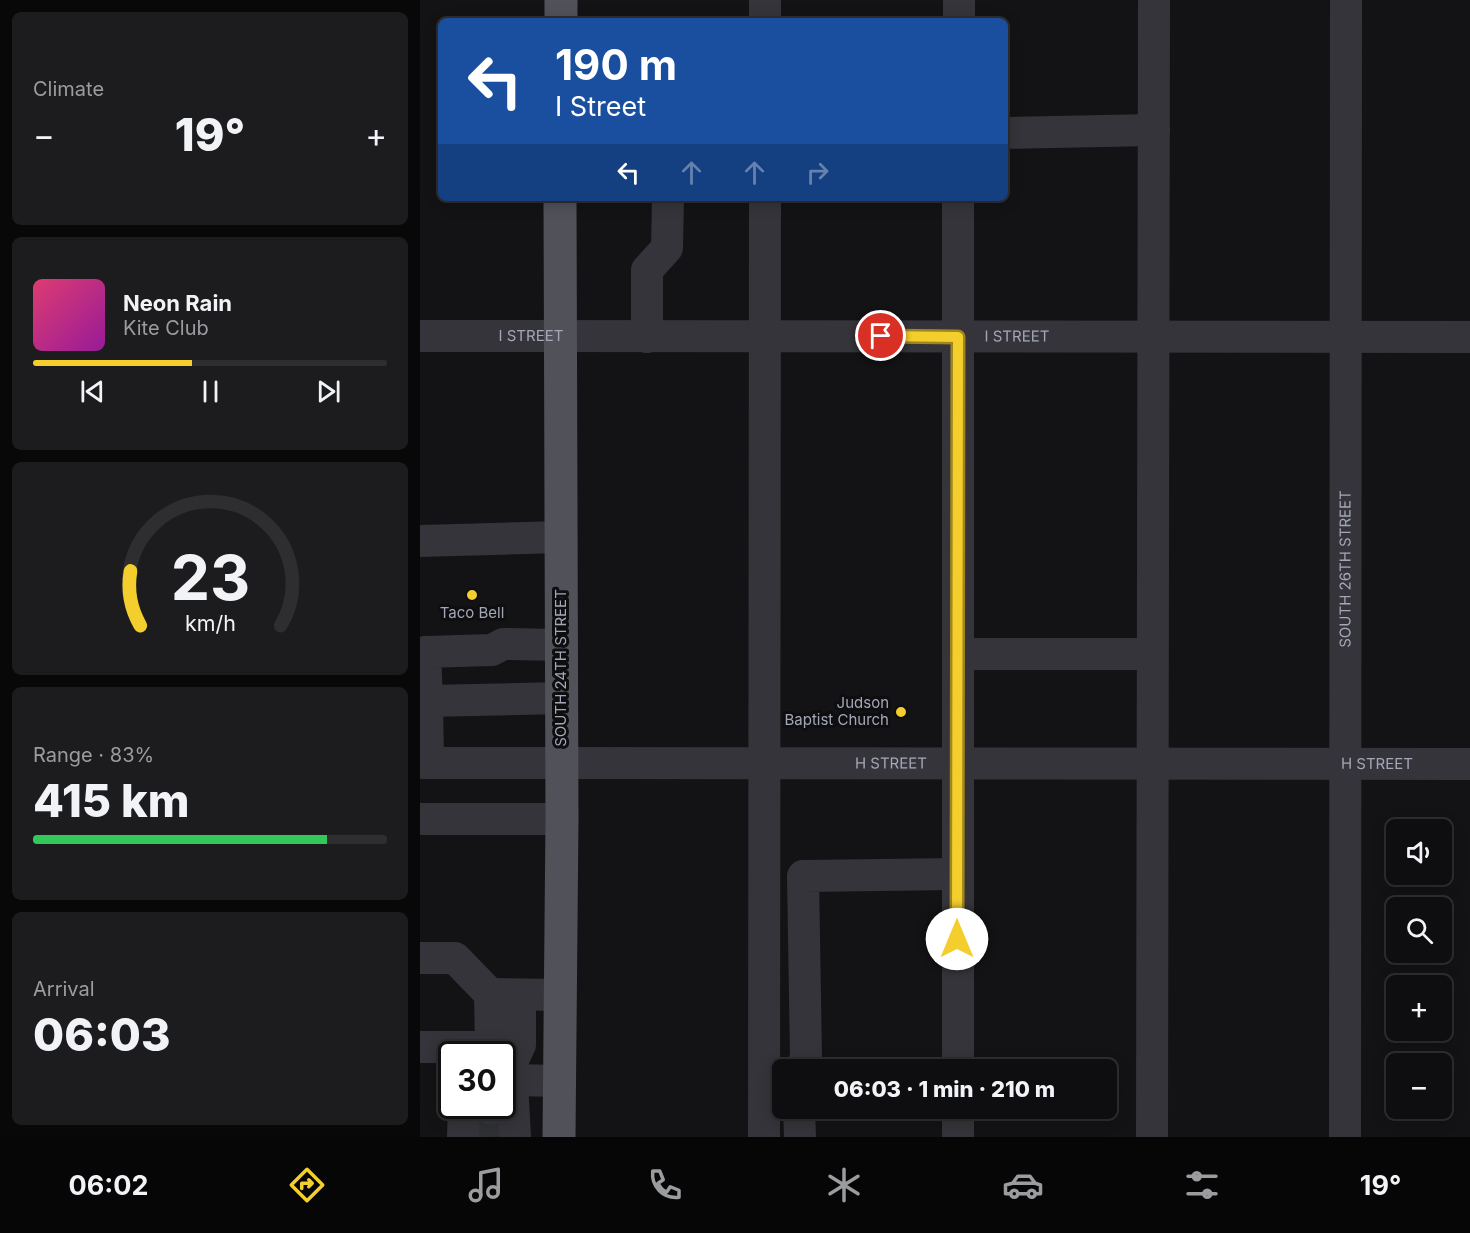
<!DOCTYPE html>
<meta charset="utf-8">
<style>
:root{--surface:#0e0e10;--page:#1c1c1e;--text:#f1f3f6;--muted:#9b9c9f;--line:#2e2e30;--accent:#f4ce2c}
body{margin:0;font-family:Inter,sans-serif;background:var(--page);color:var(--text);height:100vh;display:flex;flex-direction:column;font-size:22px;white-space:nowrap}
*{box-sizing:border-box;margin:0}
p{font-size:20px;color:var(--muted)}
.icon{flex:none;width:33px;height:33px;fill:none;stroke:currentColor;stroke-width:2;stroke-linecap:round;stroke-linejoin:round}
.map{position:relative;flex:1;overflow:hidden}
.panel{display:flex;flex-direction:column;gap:12px;padding:12px;background:#080809;width:420px}
.panel>*{flex:none}
.hud{position:absolute;left:18px;top:18px;width:570px;height:183px;border-radius:9px;box-shadow:0 3px 15px #0003,0 0 0 2px var(--line);background:#1a4fa0;color:#fff;overflow:hidden}
.controls{position:absolute;left:966px;top:819px;display:grid;gap:12px}
.controls a{display:grid;place-items:center;width:66px;height:66px;border-radius:9px;background:var(--surface);box-shadow:0 3px 15px #0003,0 0 0 2px var(--line);font-size:30px}
.speed{position:absolute;left:18px;top:1041px;display:flex;gap:12px;font-size:30px;font-weight:700;text-align:center}
.speed>*{display:grid;place-content:center;width:78px;height:78px;border-radius:50%;background:var(--surface);box-shadow:0 3px 15px #0003,0 0 0 2px var(--line);line-height:1}
.speed .limit{border:3px solid #111;border-radius:9px;background:#fff;color:#111}
.pin{position:absolute;display:grid;place-items:center;width:51px;height:51px;color:#fff;margin:-26px;border:3px solid #fff;border-radius:50%;box-shadow:0 2px 6px #0007}
.me{position:absolute;width:66px;margin:-33px;rotate:0deg;stroke-linejoin:round;filter:drop-shadow(0 0 4px #0008)}
.turn{display:flex;align-items:center;gap:21px;height:126px;padding:0 18px;font-size:27px}
.turn .icon{width:78px;height:78px;stroke-width:2.5}
.turn b{display:block;font-size:42px;line-height:51px}
.lanes{display:flex;align-items:center;height:57px;padding:0 18px;background:#0003;justify-content:center;gap:30px;direction:ltr}
.lanes .off{opacity:.35}
.big{font-size:45px;font-weight:800;line-height:1.1}
.panel .card{flex:1;display:flex;flex-direction:column;justify-content:center;gap:9px;min-width:0;padding:0 21px;border-radius:9px;background:var(--page)}
.panel .dial{align-items:center;gap:0}
.dial svg{height:156px;overflow:visible;fill:none;stroke:var(--line);stroke-width:7;stroke-linecap:round;text-anchor:middle}
.dial text{fill:var(--text);stroke:none}
.song{display:flex;align-items:center;gap:18px}
.cover{width:72px;height:72px;border-radius:9px;background:linear-gradient(135deg,hsl(340 70% 55%),hsl(300 70% 35%))}
.played{height:6px;border-radius:3px;background:linear-gradient(90deg,var(--accent) 45%,var(--line) 45%)}
.keys{display:flex;justify-content:space-around;direction:ltr}
.heat{display:flex;justify-content:space-between;align-items:center;font-size:33px;direction:ltr}
.charge{height:9px;border-radius:4px;background:linear-gradient(90deg,#34c759 83%,var(--line) 0)}
.trip{position:absolute;left:352px;top:1059px;width:345px;height:60px;border-radius:9px;background:var(--surface);box-shadow:0 3px 15px #0003,0 0 0 2px var(--line);font-weight:800;line-height:60px;text-align:center}
.dock{display:flex;height:96px;justify-content:space-around;align-items:center;background:#060606;color:var(--muted)}
.dock .icon{width:42px;height:42px}
.dock .current{color:var(--accent)}
.dock b{font-size:27px;color:var(--text)}
main{display:flex;flex:1;min-height:0}
.map>svg:first-child{display:block}
.lines{fill:none;stroke-linecap:round;stroke-linejoin:round}
.minor-tunnel{stroke:#303135;stroke-width:32;stroke-dasharray:32 16;stroke-linecap:butt}
.minor{stroke:#34343a;stroke-width:32}
.major{stroke:#505159;stroke-width:33}
.route-casing{stroke:#9f861d;stroke-width:15}
.route{stroke:#f4ce2c;stroke-width:10}
.poi-dot{fill:#f4ce2c;stroke:#0e0e10;stroke-width:2}
.labels{text-anchor:middle;stroke-width:6;stroke-linejoin:round;paint-order:stroke}
.street-label{font-size:15px;fill:#a4a7b6;stroke:#0e0e10}
.poi-label{font-size:15px;fill:#a4a7b6;stroke:#0e0e10}
</style>
<main>
<section class="panel">
<div class="card"><p>Climate</p>
<div class="heat"><a>−</a><b class="big">19°</b><a>+</a></div>
</div>
<div class="card">
<div class="song"><i class="cover"></i><div><b>Neon Rain</b><p>Kite Club</p></div></div>
<div class="played"></div>
<div class="keys"><svg class="icon" aria-label="previous" viewBox="0 0 24 24"><path d="M18 5L8 12l10 7zM5 5v14"/></svg><svg class="icon" aria-label="pause" viewBox="0 0 24 24"><path d="M8 5v14M16 5v14"/></svg><svg class="icon" aria-label="next" viewBox="0 0 24 24"><path d="M6 5l10 7-10 7zM19 5v14"/></svg></div>
</div>
<div class="card dial"><svg viewBox="0 0 100 80">
<path d="M14 69A42 42 0 1 1 86 69"/>
<path d="M14 69A42 42 0 0 1 9 41" stroke="#f4ce2c"/>
<text x="50" y="56" font-size="32" font-weight="700">23</text>
<text x="50" y="72" font-size="11">km/h</text>
</svg></div>
<div class="card"><p>Range · 83%</p><b class="big">415 km</b><div class="charge"></div></div>
<div class="card"><p>Arrival</p><b class="big">06:03</b></div>
</section>
<div class="map">
<svg width="1050" height="1137" viewBox="0 0 1050 1137">
<rect width="100%" height="100%" fill="#131315"/>
<g class="lines">
<polyline class="minor-tunnel" points="71,1109 72,1137"/>
<g class="minor">
<polyline points="345,0 345,21"/>
<polyline points="539,21 539,0"/>
<polyline points="585,133 734,130"/>
<path id="s1" d="M0 336 1050 337"/>
<polyline points="227,337 227,270 247,248 248,198"/>
<polyline points="0,541 141,537"/>
<polyline points="538,654 732,654"/>
<polyline points="7,701 5,652 72,650 83,644 141,645"/>
<path id="s2" d="M0 763 1050 764"/>
<polyline points="8,763 7,701 141,698"/>
<polyline points="0,819 142,819"/>
<polyline points="0,958 35,958 70,994"/>
<polyline points="0,1047 71,1047"/>
<polyline points="80,1054 71,1047 70,994 140,995"/>
<polyline points="82,1057 91,1064 95,1137"/>
<polyline points="91,1064 100,1045 100,995"/>
<polyline points="381,1070 386,1057 383,876 537,874"/>
<polyline points="538,1070 538,198"/>
<polyline points="93,1080 138,1081"/>
<polyline points="71,1106 71,1109"/>
<polyline points="379,1108 380,1137"/>
<polyline points="538,1108 538,1137"/>
<polyline points="43,1137 44,1106"/>
<polyline points="344,1137 345,198"/>
<polyline points="732,1137 734,0"/>
<path id="s3" d="M925 1137 926 0"/>
</g>
<g class="major">
<polyline points="141,21 141,0"/>
<polyline points="139,1137 142,819 140,198"/>
</g>
</g>
<g class="lines">
<g class="route-casing">
<polyline id="route" points="461,336 538,337 537,939"/>
</g>
<use href="#route" class="route"/>
</g>
<g class="poi-dot">
<circle cx="52" cy="595" r="6"/>
<circle cx="481" cy="712" r="6"/>
</g>
<g class="labels">
<g class="street-label">
<text dy="5" stroke="none"><textPath href="#s1" startOffset="111">I STREET</textPath></text>
<text dy="5" stroke="none"><textPath href="#s1" startOffset="597">I STREET</textPath></text>
<text dy="5" stroke="none"><textPath href="#s3" startOffset="568">SOUTH 26TH STREET</textPath></text>
<text transform="translate(141 668) rotate(-90)" y="5">SOUTH 24TH STREET</text>
<text dy="5" stroke="none"><textPath href="#s2" startOffset="471">H STREET</textPath></text>
<text dy="5" stroke="none"><textPath href="#s2" startOffset="957">H STREET</textPath></text>
</g>
<g class="poi-label">
<text x="52" y="618">Taco Bell</text>
<text x="469" y="708" text-anchor="end">Judson<tspan x="469" dy="17">Baptist Church</tspan></text>
</g>
</g>
</svg>
<div class="controls">
<a><svg class="icon" aria-label="sound" viewBox="0 0 24 24"><path d="M4 9h4l5-4v14l-5-4H4zM17 9q2 3 0 6"/></svg></a>
<a><svg class="icon" aria-label="search" viewBox="0 0 24 24"><circle cx="10" cy="10" r="6"/><path d="M15 15l6 6"/></svg></a>
<a>+</a>
<a>−</a>
</div>
<div class="speed"><div class="limit">30</div></div>
<div class="pin" style="left:461px;top:336px;background:#d93025"><svg class="icon" aria-label="arrive" viewBox="0 0 24 24"><path d="M6 21V4h12l-3 4 3 4H6"/></svg></div>
<svg class="me" style="left:537px;top:939px" viewBox="-20 -20 40 40"><circle r="19" fill="#fff"/><path d="M0-13L10 11 0 6-10 11z" fill="#f4ce2c"/></svg>
<div class="trip">06:03 · 1 min · 210 m</div>
<div class="hud">
<div class="turn"><svg class="icon" aria-label="left" viewBox="0 0 24 24"><path d="M17 20v-9H6M10 6l-5 5 5 5"/></svg><div><b>190 m</b>I Street</div></div>
<div class="lanes"><svg class="icon" aria-label="left" viewBox="0 0 24 24"><path d="M17 20v-9H6M10 6l-5 5 5 5"/></svg><svg class="icon off" aria-label="ahead" viewBox="0 0 24 24"><path d="M12 20V5M6 11l6-6 6 6"/></svg><svg class="icon off" aria-label="ahead" viewBox="0 0 24 24"><path d="M12 20V5M6 11l6-6 6 6"/></svg><svg class="icon off" aria-label="right" viewBox="0 0 24 24"><path d="M7 20v-9h11M14 6l5 5-5 5"/></svg></div>
</div>
</div>
</main>
<nav class="dock">
<b>06:02</b>
<svg class="icon current" aria-label="directions" viewBox="0 0 24 24"><path d="M12 3l9 9-9 9-9-9zM9 14v-3h6M13 9l2 2-2 2"/></svg>
<svg class="icon" aria-label="music" viewBox="0 0 24 24"><path d="M9 18V5l10-2v13"/><circle cx="6" cy="18" r="3"/><circle cx="16" cy="16" r="3"/></svg>
<svg class="icon" aria-label="phone" viewBox="0 0 24 24"><path d="M5 4h4l2 5-3 2q2 4 5 5l2-3 5 2v4C11 20 4 13 5 4z"/></svg>
<svg class="icon" aria-label="climate" viewBox="0 0 24 24"><path d="M12 3v18M4 7l16 10M4 17L20 7"/></svg>
<svg class="icon" aria-label="car" viewBox="0 0 24 24"><path d="M5 17H2v-5l4-1 3-4h7l3 4 3 1v5h-3M9 17h6M6 11h13"/><circle cx="7" cy="17" r="2"/><circle cx="17" cy="17" r="2"/></svg>
<svg class="icon" aria-label="filters" viewBox="0 0 24 24"><path d="M4 7h16M4 17h16"/><circle cx="9" cy="7" r="2"/><circle cx="15" cy="17" r="2"/></svg>
<b>19°</b>
</nav>
